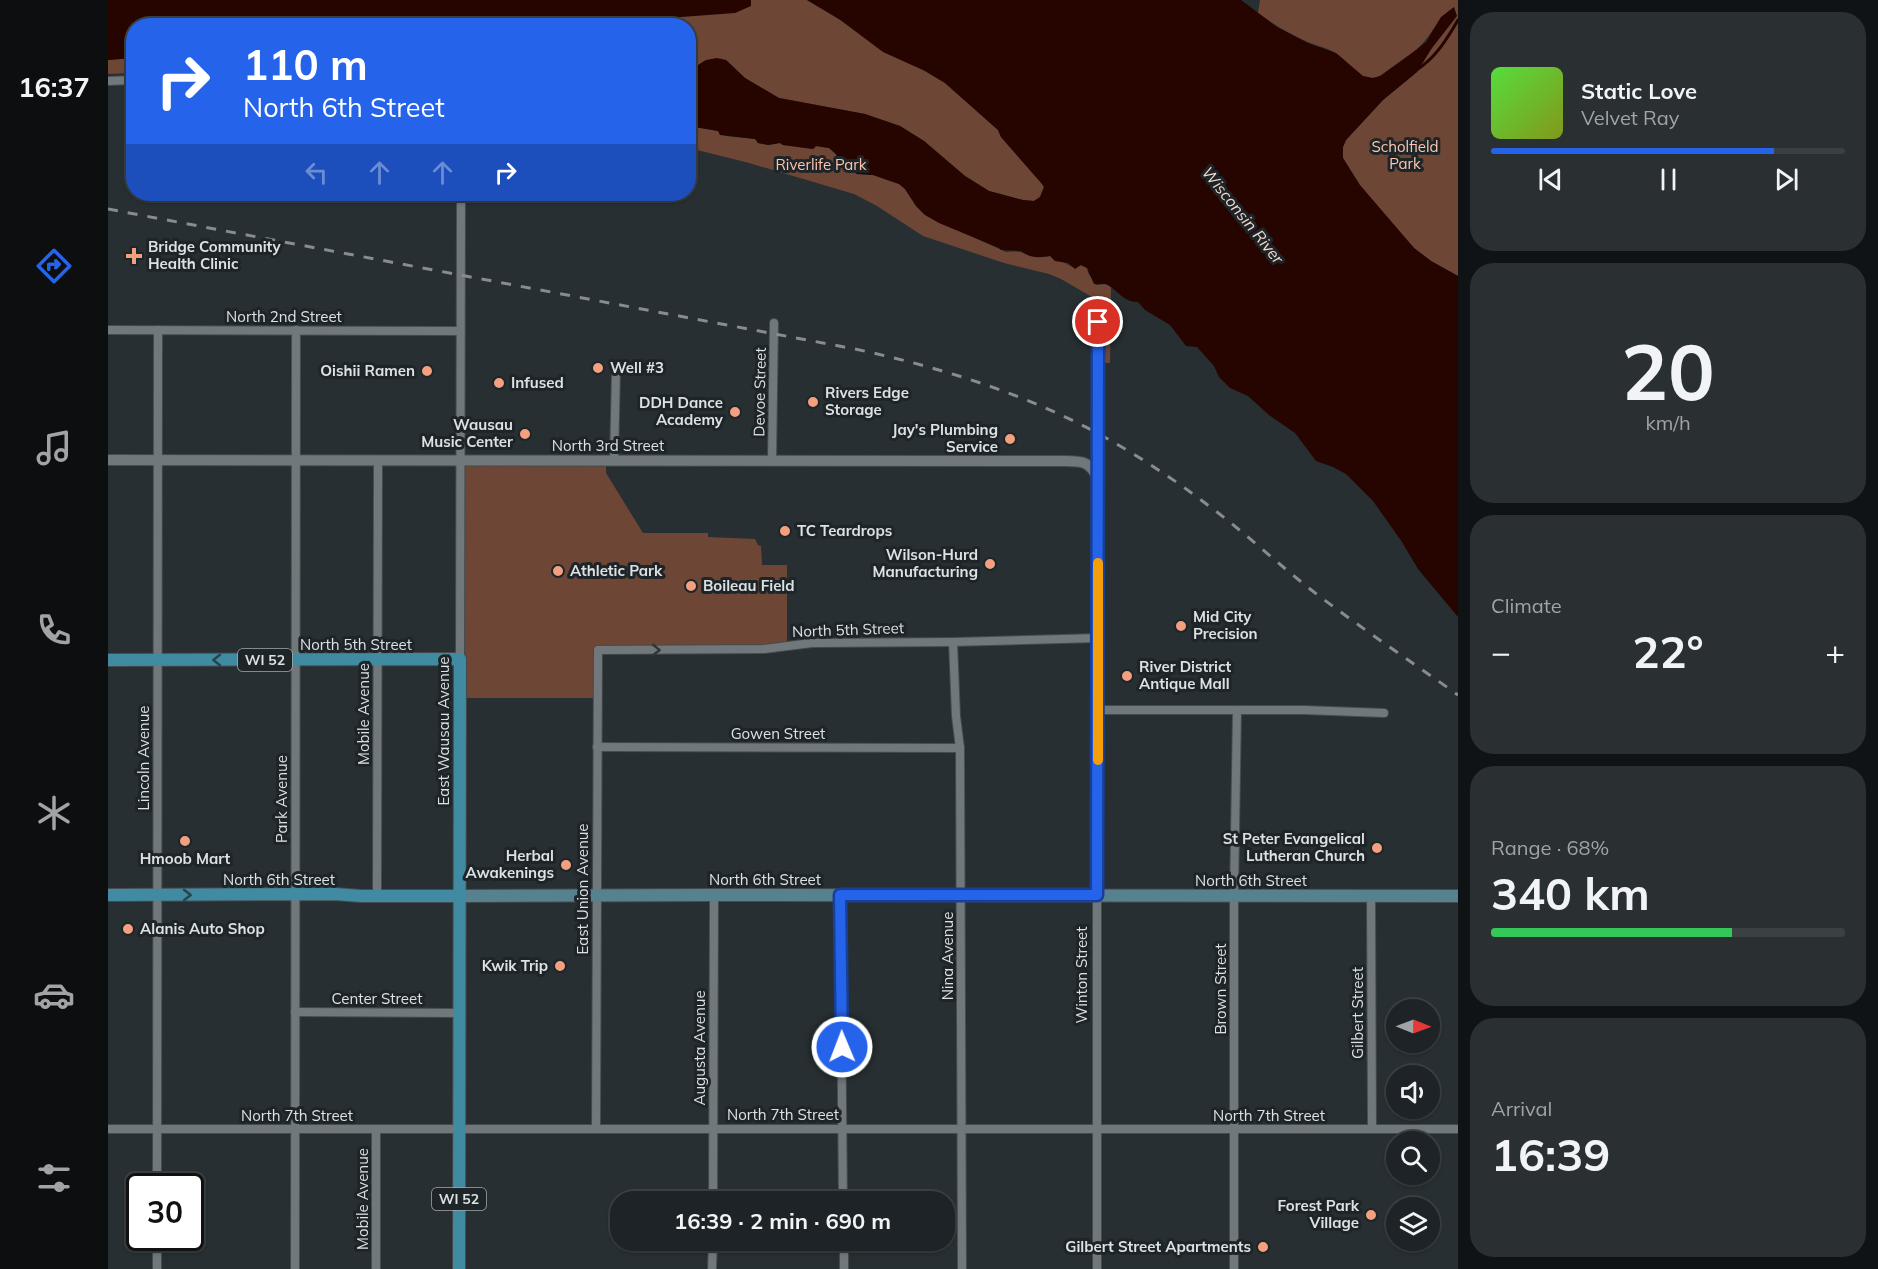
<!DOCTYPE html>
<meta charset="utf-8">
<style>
:root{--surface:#1d2326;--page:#2a2f32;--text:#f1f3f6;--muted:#a0a4a7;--line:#3b4043;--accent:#2563eb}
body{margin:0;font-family:Mulish,sans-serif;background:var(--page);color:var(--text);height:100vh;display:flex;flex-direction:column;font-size:22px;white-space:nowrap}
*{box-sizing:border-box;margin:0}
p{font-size:20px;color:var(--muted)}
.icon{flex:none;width:33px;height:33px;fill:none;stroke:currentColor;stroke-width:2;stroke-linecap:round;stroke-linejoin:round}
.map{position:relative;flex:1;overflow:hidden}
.side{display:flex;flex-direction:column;gap:12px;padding:12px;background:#101315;width:420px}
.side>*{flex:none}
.guide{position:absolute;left:18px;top:18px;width:570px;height:183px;border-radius:24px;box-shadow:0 2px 4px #0004,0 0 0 2px var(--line);background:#2563eb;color:#fff;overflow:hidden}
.needle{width:39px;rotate:91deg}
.fabs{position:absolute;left:1278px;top:999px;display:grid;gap:12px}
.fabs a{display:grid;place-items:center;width:54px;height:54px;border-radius:50%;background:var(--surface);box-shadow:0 2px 4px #0004,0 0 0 2px var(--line);font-size:30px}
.speed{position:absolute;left:18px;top:1173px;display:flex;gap:12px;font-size:30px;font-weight:700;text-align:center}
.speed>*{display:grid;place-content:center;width:78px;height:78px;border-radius:50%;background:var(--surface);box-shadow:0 2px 4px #0004,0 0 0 2px var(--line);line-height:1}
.speed .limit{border:3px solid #111;border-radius:9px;background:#fff;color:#111}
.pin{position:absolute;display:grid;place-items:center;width:51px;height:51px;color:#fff;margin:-26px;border:3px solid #fff;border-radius:50%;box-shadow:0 2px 6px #0007}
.me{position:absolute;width:66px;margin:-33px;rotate:359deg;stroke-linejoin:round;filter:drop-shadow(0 0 4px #0008)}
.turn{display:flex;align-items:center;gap:21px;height:126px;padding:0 18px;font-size:27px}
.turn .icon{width:78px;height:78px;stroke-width:2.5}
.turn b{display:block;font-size:42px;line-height:51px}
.lanes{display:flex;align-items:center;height:57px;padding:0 18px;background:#0003;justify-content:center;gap:30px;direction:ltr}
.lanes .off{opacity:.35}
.big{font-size:45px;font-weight:700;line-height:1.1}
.side .widget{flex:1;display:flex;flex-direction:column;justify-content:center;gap:9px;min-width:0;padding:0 21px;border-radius:24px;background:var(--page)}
.side .dial{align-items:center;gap:0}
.dial b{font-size:78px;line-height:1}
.song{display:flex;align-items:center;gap:18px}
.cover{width:72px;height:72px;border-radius:9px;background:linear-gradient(135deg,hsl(110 70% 55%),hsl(70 70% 35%))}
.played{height:6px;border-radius:3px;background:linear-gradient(90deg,var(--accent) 80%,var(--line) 80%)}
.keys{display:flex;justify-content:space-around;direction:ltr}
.heat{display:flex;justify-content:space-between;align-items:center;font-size:33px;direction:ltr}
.charge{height:9px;border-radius:4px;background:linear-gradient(90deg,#34c759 68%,var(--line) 0)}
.trip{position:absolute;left:502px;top:1191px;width:345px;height:60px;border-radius:24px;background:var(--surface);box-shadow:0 2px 4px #0004,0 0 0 2px var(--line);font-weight:700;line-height:60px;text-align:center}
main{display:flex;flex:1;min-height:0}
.tab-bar{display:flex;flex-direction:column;width:108px;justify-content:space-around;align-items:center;background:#0c0e0f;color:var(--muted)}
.tab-bar .icon{width:42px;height:42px}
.tab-bar .selected{color:var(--accent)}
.tab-bar b{font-size:27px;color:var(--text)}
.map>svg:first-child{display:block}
.green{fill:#6d4636}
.water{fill:#260500}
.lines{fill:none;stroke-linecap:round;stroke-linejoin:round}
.stream{stroke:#260500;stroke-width:3}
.minor-casing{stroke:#454c4e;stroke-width:10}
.tertiary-casing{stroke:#454c4e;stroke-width:12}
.secondary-casing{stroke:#454c4e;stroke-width:14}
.primary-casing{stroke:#454c4e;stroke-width:14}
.minor{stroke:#70787c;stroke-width:8}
.tertiary{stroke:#70787c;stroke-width:10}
.secondary{stroke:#58818f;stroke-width:12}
.primary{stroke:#408ba2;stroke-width:12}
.rail{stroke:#868c8f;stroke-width:3;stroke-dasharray:10 10;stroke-linecap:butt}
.oneway{stroke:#2e3639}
.oneway2{stroke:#28444d}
.route-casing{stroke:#184099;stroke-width:15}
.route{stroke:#2563eb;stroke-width:10}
.slow{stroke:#f59e0b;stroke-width:10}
.poi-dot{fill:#f2a07f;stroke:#1e2528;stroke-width:2}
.labels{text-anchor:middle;stroke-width:6;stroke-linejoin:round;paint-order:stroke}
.shield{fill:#1e2528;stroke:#a3a9ab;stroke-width:1.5}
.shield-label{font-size:14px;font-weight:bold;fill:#dce1e3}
.park-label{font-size:15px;fill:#ffc5ad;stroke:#1e2528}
.poi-label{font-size:15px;font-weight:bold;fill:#dce1e3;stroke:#1e2528;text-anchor:start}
.street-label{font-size:15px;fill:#dce1e3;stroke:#1e2528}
.water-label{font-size:16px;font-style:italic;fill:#f6d8cc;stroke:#1e2528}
</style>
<main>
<nav class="tab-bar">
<b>16:37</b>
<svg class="icon selected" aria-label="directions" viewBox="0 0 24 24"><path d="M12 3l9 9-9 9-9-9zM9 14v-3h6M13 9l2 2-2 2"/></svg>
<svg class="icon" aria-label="music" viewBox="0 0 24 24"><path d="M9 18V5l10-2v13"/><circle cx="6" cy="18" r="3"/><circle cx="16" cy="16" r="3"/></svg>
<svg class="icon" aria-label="phone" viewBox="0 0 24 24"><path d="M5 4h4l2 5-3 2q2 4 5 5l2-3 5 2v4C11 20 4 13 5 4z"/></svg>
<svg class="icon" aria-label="climate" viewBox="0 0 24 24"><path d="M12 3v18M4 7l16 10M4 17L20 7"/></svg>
<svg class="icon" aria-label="car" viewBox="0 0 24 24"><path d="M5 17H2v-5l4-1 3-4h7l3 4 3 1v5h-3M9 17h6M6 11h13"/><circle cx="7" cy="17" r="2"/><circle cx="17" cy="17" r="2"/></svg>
<svg class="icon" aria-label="filters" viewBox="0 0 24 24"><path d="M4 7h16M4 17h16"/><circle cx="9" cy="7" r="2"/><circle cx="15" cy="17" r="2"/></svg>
</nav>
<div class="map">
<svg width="1350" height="1269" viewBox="0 0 1350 1269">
<rect width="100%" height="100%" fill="#272f32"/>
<g class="green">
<polygon points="643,0 699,0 837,83 890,130 893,137 934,184 936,187 932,197 926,201 915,200 881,191 857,176 816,141 792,126 757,114 671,98 637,78 618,60 598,60 581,71 580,26 505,26 642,6"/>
<path d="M1152 0H1350V276L1323 261 1306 248 1251 185 1235 158V147L1238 140 1275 100 1309 72 1346 8C1328 18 1325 35 1310 48 1302 56 1275 78 1264 78 1249 79 1240 60 1227 53 1220 48 1210 46 1202 43 1183 35 1166 25 1150 13Z"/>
<polygon points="25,58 25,73 0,74 0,60"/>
<path d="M581 126 610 131 618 136 648 139 650 143 660 145 672 143 675 145 705 149 708 146 721 148 749 174 765 175 791 184 797 189 808 206 817 215 898 252C914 249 926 259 942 256L965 267 972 265 979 268 980 273 989 285 997 284 1003 287 1002 363H994V320L992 304 984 297 953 279 941 274 896 263 815 236 769 206 746 194 641 163 581 148Z"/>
<polygon points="351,462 498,462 498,473 535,533 600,533 600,537 647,539 650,545 653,546 654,565 679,565 679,648 489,649 488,698 351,698"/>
</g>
<g class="water">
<polygon points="0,0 643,0 643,6 627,13 533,20 505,26 26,26 25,58 0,60"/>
<path d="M699 0H1133L1169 27 1200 43 1228 53 1255 76 1265 78 1272 76 1308 50 1318 42 1333 17 1346 7 1349 16 1324 48 1309 72 1275 100 1238 140 1235 147V158L1252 185 1306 248 1323 261 1350 276V617L1310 569 1294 542 1265 501 1238 474 1225 467 1208 461 1187 433 1161 415 1140 396 1122 388 1111 377 1106 366 1089 347 1078 346 1062 325 1037 310 1030 302C1017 303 1010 291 1000 285 996 283 991 285 986 284L979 268 973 265 967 269 960 263 947 261 942 256C932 258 921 258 913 251L893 250 891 248 831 223 817 215 808 206 797 189 791 184 765 175 749 174 731 163 728 154 721 148 708 146 705 149 675 145 672 143 660 145 650 143 647 139 612 135 610 131 581 126V71L598 60 609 58 618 60 637 78 671 98 757 114 792 126 816 141 857 176 881 191 915 200 926 201 932 197 936 187 934 184 893 137 890 130 837 83 817 71 775 52 731 19Z"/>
</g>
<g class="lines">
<path class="stream" d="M1310 69C1328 57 1339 39 1350 20"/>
<g class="minor-casing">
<g id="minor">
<polyline points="0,81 26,80"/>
<polyline points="989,322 990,477"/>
<polyline points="0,330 352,331"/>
<polyline points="664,460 666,323"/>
<polyline points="506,461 508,371"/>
<polyline points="845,642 848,716 852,748 854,1269"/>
<polyline points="352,659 353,194"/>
<polyline points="990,710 1196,710 1276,713"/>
<polyline points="489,747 852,748"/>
<polyline points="732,895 735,1202"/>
<polyline points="269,896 270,460"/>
<polyline points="1263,896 1264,1129"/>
<polyline points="187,1012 351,1013"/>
<polyline points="0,1129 1350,1129"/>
<polyline points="488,1129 490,650 656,649 704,643 845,642 990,638"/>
<polyline points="49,1186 50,330"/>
<polyline points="605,1202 606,895"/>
<polyline points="736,1240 736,1269"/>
<polyline points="49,1269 49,1238"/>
<polyline points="187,1269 188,330"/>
<polyline points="268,1269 268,1130"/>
<polyline points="604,1269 605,1240"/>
<polyline points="989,1269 989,895"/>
<polyline points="1126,1269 1126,896 1129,710"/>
</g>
</g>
<g class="tertiary-casing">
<path id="tertiary" d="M0 460 954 461C972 461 983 460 990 480L989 895"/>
</g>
<g class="secondary-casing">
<polyline id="secondary" points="351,896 606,895 1350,896"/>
</g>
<g class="primary-casing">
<g id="primary">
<polyline points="0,660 352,659 351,1269"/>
<polyline points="0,895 227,894 253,896 351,896"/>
</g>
</g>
<use href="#minor" class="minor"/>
<use href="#tertiary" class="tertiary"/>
<use href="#secondary" class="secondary"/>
<use href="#primary" class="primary"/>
<path class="rail" d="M0 209 747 349C831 367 915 393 991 434 1029 455 1066 479 1101 506 1136 532 1168 562 1202 589 1250 626 1301 660 1350 695"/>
</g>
<defs><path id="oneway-chevron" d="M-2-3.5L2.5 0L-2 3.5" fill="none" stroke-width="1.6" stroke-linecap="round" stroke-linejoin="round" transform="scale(1.5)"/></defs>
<use class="oneway" href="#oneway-chevron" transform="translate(548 650) rotate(1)"/>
<g class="oneway2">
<use href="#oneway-chevron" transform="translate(109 660) rotate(180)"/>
<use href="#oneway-chevron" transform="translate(79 895)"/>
</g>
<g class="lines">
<g class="route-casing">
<polyline id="route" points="734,1047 732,895 989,895 990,322"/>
</g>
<use href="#route" class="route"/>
<polyline class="slow" points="990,760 990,563"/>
</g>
<g class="poi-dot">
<path d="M23 247h6v6h6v6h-6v6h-6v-6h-6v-6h6z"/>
<circle cx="490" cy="368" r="6"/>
<circle cx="319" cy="371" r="6"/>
<circle cx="391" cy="383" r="6"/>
<circle cx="705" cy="402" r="6"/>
<circle cx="627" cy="412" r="6"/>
<circle cx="417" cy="434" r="6"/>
<circle cx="902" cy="439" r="6"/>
<circle cx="677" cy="531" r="6"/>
<circle cx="882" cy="564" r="6"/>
<circle cx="450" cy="571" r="6"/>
<circle cx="583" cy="586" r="6"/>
<circle cx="1073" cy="626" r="6"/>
<circle cx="1019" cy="676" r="6"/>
<circle cx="77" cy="841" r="6"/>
<circle cx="1269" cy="848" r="6"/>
<circle cx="458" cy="865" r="6"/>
<circle cx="20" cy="929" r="6"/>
<circle cx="452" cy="966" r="6"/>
<circle cx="1263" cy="1215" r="6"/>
<circle cx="1155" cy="1247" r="6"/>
</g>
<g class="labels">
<g class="shield">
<rect x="130" y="649" width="54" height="22" rx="4.5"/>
<rect x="324" y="1188" width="54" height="22" rx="4.5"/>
</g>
<g class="shield-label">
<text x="157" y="665">WI 52</text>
<text x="351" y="1204">WI 52</text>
</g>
<g class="park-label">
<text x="1297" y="152">Scholfield<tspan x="1297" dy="17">Park</tspan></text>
<text x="713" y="170">Riverlife Park</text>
</g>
<g class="poi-label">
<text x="40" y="252">Bridge Community<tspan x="40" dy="17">Health Clinic</tspan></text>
<text x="502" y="373">Well #3</text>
<text x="307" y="376" text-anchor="end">Oishii Ramen</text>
<text x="403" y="388">Infused</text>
<text x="717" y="398">Rivers Edge<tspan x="717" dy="17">Storage</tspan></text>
<text x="615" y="408" text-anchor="end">DDH Dance<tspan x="615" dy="17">Academy</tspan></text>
<text x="405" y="430" text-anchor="end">Wausau<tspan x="405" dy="17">Music Center</tspan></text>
<text x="890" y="435" text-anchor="end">Jay's Plumbing<tspan x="890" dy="17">Service</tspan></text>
<text x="689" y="536">TC Teardrops</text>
<text x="870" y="560" text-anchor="end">Wilson-Hurd<tspan x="870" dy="17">Manufacturing</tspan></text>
<text x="462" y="576">Athletic Park</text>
<text x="595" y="591">Boileau Field</text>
<text x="1085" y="622">Mid City<tspan x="1085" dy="17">Precision</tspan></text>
<text x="1031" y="672">River District<tspan x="1031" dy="17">Antique Mall</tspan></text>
<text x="1257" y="844" text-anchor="end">St Peter Evangelical<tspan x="1257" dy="17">Lutheran Church</tspan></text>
<text x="446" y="861" text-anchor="end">Herbal<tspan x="446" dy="17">Awakenings</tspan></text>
<text x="77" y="864" text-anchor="middle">Hmoob Mart</text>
<text x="32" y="934">Alanis Auto Shop</text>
<text x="440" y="971" text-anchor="end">Kwik Trip</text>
<text x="1251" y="1211" text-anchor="end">Forest Park<tspan x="1251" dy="17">Village</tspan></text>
<text x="1143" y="1252" text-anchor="end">Gilbert Street Apartments</text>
</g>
<g class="street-label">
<text x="176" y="322">North 2nd Street</text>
<text transform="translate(652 392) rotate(-89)" y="5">Devoe Street</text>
<text x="500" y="451">North 3rd Street</text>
<text transform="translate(740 630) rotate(-2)" y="5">North 5th Street</text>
<text x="248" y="650">North 5th Street</text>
<text transform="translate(256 714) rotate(-90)" y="5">Mobile Avenue</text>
<text transform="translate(336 731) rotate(-90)" y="5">East Wausau Avenue</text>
<text x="670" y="739">Gowen Street</text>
<text transform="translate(36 758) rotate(-90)" y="5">Lincoln Avenue</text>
<text transform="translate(174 799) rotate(-90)" y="5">Park Avenue</text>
<text x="171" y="885">North 6th Street</text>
<text x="657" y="885">North 6th Street</text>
<text x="1143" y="886">North 6th Street</text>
<text transform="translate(475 889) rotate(-90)" y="5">East Union Avenue</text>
<text transform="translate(840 956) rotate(-90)" y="5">Nina Avenue</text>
<text transform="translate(974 975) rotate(-90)" y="5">Winton Street</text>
<text transform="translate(1113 989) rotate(-90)" y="5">Brown Street</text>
<text x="269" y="1004">Center Street</text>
<text transform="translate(1250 1013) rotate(-90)" y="5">Gilbert Street</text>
<text transform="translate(592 1048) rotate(-90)" y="5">Augusta Avenue</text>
<text x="675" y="1120">North 7th Street</text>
<text x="189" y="1121">North 7th Street</text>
<text x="1161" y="1121">North 7th Street</text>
<text transform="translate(255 1199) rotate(-90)" y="5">Mobile Avenue</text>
</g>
<g class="water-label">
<text transform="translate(1135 215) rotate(51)" y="6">Wisconsin River</text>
</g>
</g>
</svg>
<div class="fabs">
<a><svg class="needle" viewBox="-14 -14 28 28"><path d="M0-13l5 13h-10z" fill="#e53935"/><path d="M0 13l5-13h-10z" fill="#a0a4a7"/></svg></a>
<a><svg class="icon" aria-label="sound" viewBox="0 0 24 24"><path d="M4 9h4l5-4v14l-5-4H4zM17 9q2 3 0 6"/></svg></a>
<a><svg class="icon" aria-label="search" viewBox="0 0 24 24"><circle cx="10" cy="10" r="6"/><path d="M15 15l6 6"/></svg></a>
<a><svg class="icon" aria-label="layers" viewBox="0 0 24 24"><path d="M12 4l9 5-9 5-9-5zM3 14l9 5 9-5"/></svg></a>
</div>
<div class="speed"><div class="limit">30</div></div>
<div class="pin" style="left:990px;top:322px;background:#d93025"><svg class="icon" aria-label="arrive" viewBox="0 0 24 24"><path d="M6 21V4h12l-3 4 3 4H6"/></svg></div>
<svg class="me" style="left:734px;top:1047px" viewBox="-20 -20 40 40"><circle r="17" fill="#2563eb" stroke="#fff" stroke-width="3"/><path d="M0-11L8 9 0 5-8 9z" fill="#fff"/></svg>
<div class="trip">16:39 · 2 min · 690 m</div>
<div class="guide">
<div class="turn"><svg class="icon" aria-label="right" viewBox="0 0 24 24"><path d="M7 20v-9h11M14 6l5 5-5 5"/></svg><div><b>110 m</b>North 6th Street</div></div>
<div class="lanes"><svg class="icon off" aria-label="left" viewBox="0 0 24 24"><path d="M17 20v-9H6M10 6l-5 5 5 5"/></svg><svg class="icon off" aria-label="ahead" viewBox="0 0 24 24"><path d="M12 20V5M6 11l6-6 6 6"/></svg><svg class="icon off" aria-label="ahead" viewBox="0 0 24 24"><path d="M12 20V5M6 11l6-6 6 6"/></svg><svg class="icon" aria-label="right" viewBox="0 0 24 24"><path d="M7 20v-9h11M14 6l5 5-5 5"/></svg></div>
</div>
</div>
<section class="side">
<div class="widget">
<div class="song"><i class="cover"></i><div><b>Static Love</b><p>Velvet Ray</p></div></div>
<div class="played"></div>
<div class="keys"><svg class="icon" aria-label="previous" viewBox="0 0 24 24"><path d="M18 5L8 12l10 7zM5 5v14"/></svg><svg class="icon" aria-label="pause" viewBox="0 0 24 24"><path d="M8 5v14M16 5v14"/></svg><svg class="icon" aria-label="next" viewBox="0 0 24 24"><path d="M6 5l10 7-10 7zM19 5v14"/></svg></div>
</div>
<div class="widget dial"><b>20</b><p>km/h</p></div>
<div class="widget"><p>Climate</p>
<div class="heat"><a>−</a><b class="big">22°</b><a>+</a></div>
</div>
<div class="widget"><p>Range · 68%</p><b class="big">340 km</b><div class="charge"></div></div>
<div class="widget"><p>Arrival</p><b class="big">16:39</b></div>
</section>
</main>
